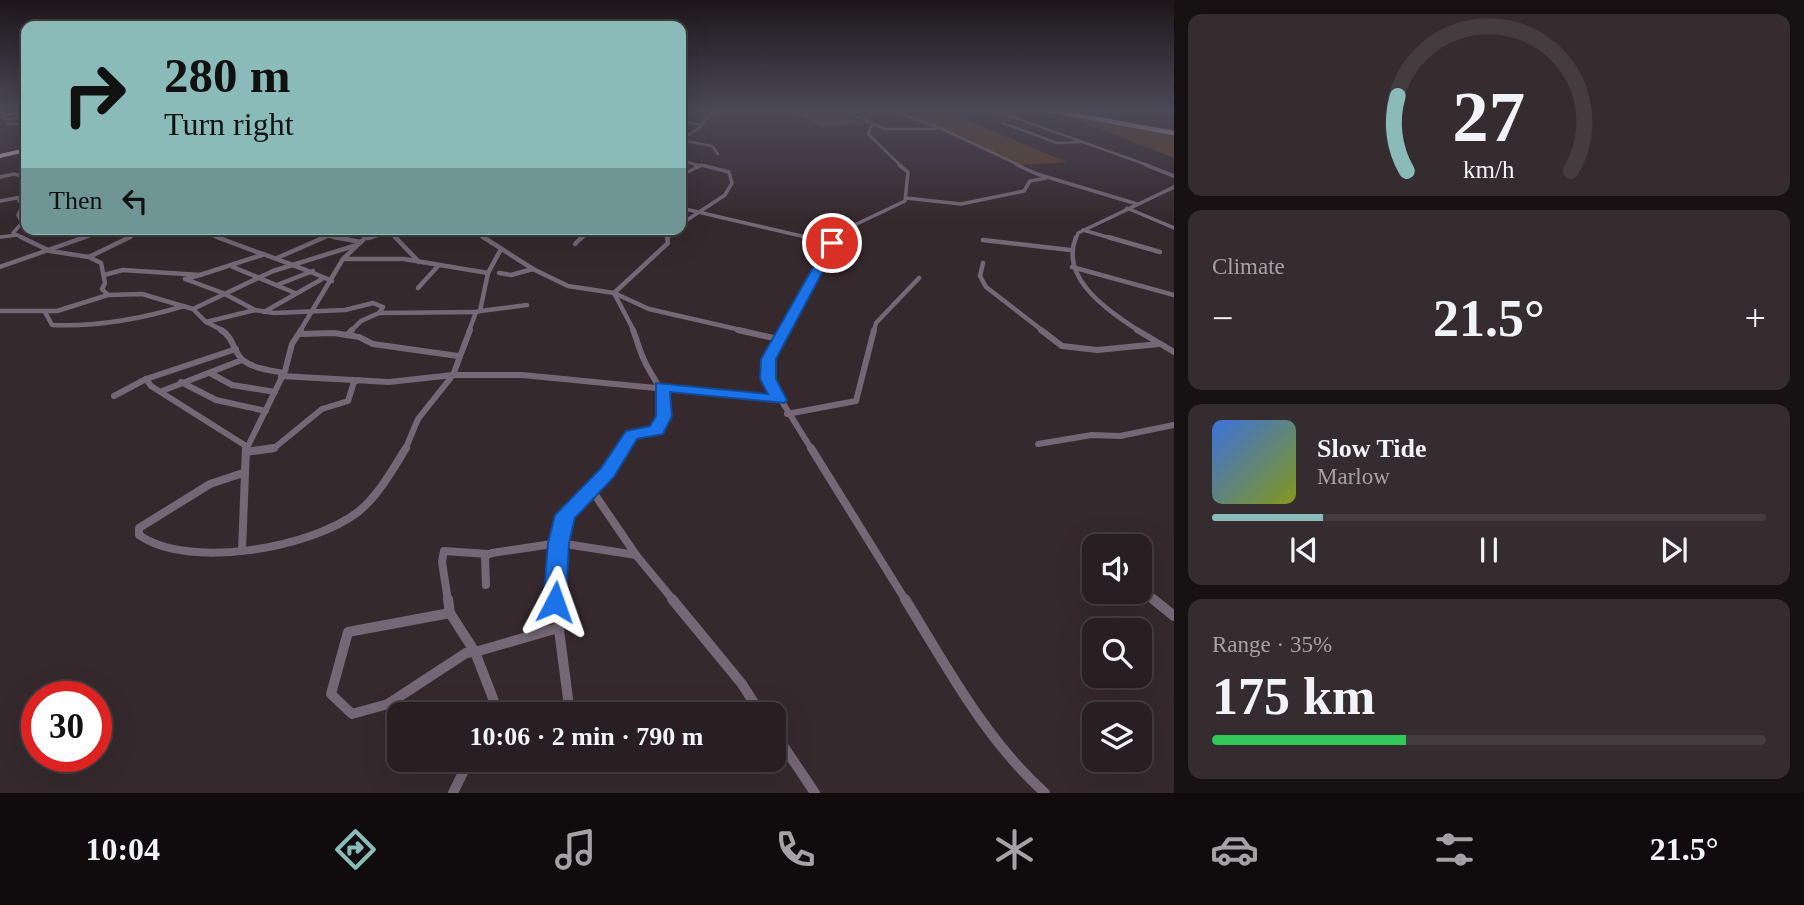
<!DOCTYPE html>
<meta charset="utf-8">
<style>
:root{--surface:#281f22;--page:#342c2f;--text:#f1f3f6;--muted:#a5a2a5;--line:#443d40;--accent:#8bbbb9}
body{margin:0;font-family:Georgia,serif;background:var(--page);color:var(--text);height:100vh;display:flex;flex-direction:column;font-size:26px;white-space:nowrap}
*{box-sizing:border-box;margin:0}
p{font-size:23px;color:var(--muted)}
.icon{flex:none;width:38px;height:38px;fill:none;stroke:currentColor;stroke-width:2;stroke-linecap:round;stroke-linejoin:round}
.map{position:relative;flex:1;overflow:hidden}
.side{display:flex;flex-direction:column;gap:14px;padding:14px;background:#161113;width:630px}
.side>*{flex:none}
.top-card{position:absolute;left:21px;top:21px;width:665px;height:214px;border-radius:14px;box-shadow:0 7px 28px #0002,0 0 0 2px var(--line);background:#8bbbb9;color:#111;overflow:hidden}
.controls{position:absolute;left:1082px;top:534px;display:grid;gap:14px}
.controls a{display:grid;place-items:center;width:70px;height:70px;border-radius:14px;background:var(--surface);box-shadow:0 7px 28px #0002,0 0 0 2px var(--line);font-size:35px}
.speed{position:absolute;left:21px;top:681px;display:flex;gap:14px;font-size:35px;font-weight:700;text-align:center}
.speed>*{display:grid;place-content:center;width:91px;height:91px;border-radius:50%;background:var(--surface);box-shadow:0 7px 28px #0002,0 0 0 2px var(--line);line-height:1}
.speed .limit{border:10px solid #d22;background:#fff;color:#111}
.pin{position:absolute;display:grid;place-items:center;width:60px;height:60px;color:#fff;margin:-30px;border:4px solid #fff;border-radius:50%;box-shadow:0 2px 7px #0007}
.me{position:absolute;width:77px;margin:-38px;rotate:4deg;stroke-linejoin:round;filter:drop-shadow(0 0 5px #0008)}
.turn{display:flex;align-items:center;gap:24px;height:147px;padding:0 28px;font-size:32px}
.turn .icon{width:91px;height:91px;stroke-width:2.5}
.turn b{display:block;font-size:49px;line-height:60px}
.then{display:flex;align-items:center;height:66px;padding:0 28px;background:#0003;gap:14px;font-size:26px}
.big{font-size:52px;font-weight:600;line-height:1.1}
.side .card{flex:1;display:flex;flex-direction:column;justify-content:center;gap:10px;min-width:0;padding:0 24px;border-radius:14px;background:var(--page)}
.side .dial{align-items:center;gap:0}
.dial svg{height:182px;overflow:visible;fill:none;stroke:var(--line);stroke-width:7;stroke-linecap:round;text-anchor:middle}
.dial text{fill:var(--text);stroke:none}
.song{display:flex;align-items:center;gap:21px}
.cover{width:84px;height:84px;border-radius:10px;background:linear-gradient(135deg,hsl(220 70% 55%),hsl(70 70% 35%))}
.played{height:7px;border-radius:4px;background:linear-gradient(90deg,var(--accent) 20%,var(--line) 20%)}
.keys{display:flex;justify-content:space-around;direction:ltr}
.heat{display:flex;justify-content:space-between;align-items:center;font-size:38px;direction:ltr}
.charge{height:10px;border-radius:5px;background:linear-gradient(90deg,#34c759 35%,var(--line) 0)}
.trip{position:absolute;left:387px;top:702px;width:399px;height:70px;border-radius:14px;background:var(--surface);box-shadow:0 7px 28px #0002,0 0 0 2px var(--line);font-weight:600;line-height:70px;text-align:center}
.menu{display:flex;height:112px;justify-content:space-around;align-items:center;background:#100c0e;color:var(--muted)}
.menu .icon{width:49px;height:49px}
.menu .selected{color:var(--accent)}
.menu b{font-size:32px;color:var(--text)}
main{display:flex;flex:1;min-height:0}
.map>svg:first-child{display:block}
.green{fill:#5e3f27}
.lines{fill:none;stroke-linecap:round;stroke-linejoin:round}
.street-far5{stroke:#756775;stroke-width:2.5}
.street-far4{stroke:#756775;stroke-width:3.5}
.street-far3{stroke:#756775;stroke-width:4.5}
.street-far2{stroke:#756775;stroke-width:6}
.street-far1{stroke:#756775;stroke-width:8}
.street{stroke:#756775;stroke-width:10}
.primary{stroke:#bea0bc;stroke-width:4.5}
.highway{fill:#dab7d8;fill-rule:evenodd}
.rail-casing{stroke:#9a9094;stroke-width:2.5}
.rail{stroke:#2b2023;stroke-width:2;stroke-dasharray:2.5;stroke-linecap:butt}
.route{fill:#1a73e8;stroke:#114b97;stroke-width:2}
</style>
<main>
<div class="map">
<svg width="1174" height="793" viewBox="0 0 1174 793">
<rect width="100%" height="100%" fill="#35292d"/>
<g class="green">
<polygon points="785,109 832,109 865,124 821,127"/>
<polygon points="893,109 947,112 1067,162 1020,165"/>
<polygon points="1076,115 1174,134 1174,158 1070,117"/>
</g>
<g class="lines">
<g class="street-far5">
<polyline points="838,109 885,129 936,129"/>
<polyline points="888,109 942,129 1021,166"/>
<polyline points="990,109 1150,166"/>
<polyline points="0,117 26,110"/>
<polyline points="4,119 26,118"/>
<polyline points="681,121 702,125"/>
<polyline points="1003,123 1057,143 1083,142"/>
<polyline points="7,124 26,124"/>
<polyline points="872,125 868,134 901,166"/>
<polyline points="681,140 699,128 715,109"/>
<polyline points="681,140 712,146 718,154"/>
<polyline points="681,160 700,166"/>
<polyline points="701,165 706,166"/>
</g>
<g class="street-far4">
<polyline points="695,165 700,166"/>
<polyline points="1017,165 1037,174 1137,204"/>
<polyline points="1146,165 1174,176"/>
<polyline points="681,175 700,166"/>
<polyline points="0,177 14,174 26,177"/>
<polyline points="22,197 19,201 24,203 18,215 22,223 13,233 25,239"/>
<polyline points="906,198 961,204 1024,191 1030,181 1046,178"/>
<polyline points="0,201 22,197"/>
<polyline points="681,208 814,239"/>
<polyline points="1127,208 1174,228"/>
<polyline points="681,224 725,195 732,183 729,172 701,165"/>
<polyline points="197,229 221,239"/>
<polyline points="291,229 344,239"/>
<polyline points="471,229 486,239"/>
<polyline points="1083,230 1114,239"/>
<polyline points="392,234 397,239"/>
<polyline points="0,237 18,235"/>
<polyline points="368,238 403,229"/>
<polyline points="80,239 108,229"/>
<polyline points="126,239 146,229"/>
<polyline points="321,239 325,237"/>
<polyline points="364,239 374,229"/>
<polyline points="581,239 591,229"/>
<polyline points="667,239 675,229"/>
<polyline points="836,239 844,230 905,201 908,172 899,165"/>
<polyline points="1076,239 1078,233 1174,187"/>
</g>
<g class="street-far3">
<polyline points="21,237 50,251 89,257 101,263 105,283 102,289 108,295"/>
<path d="M217 237C255 252 294 264 332 281"/>
<polyline points="334,237 361,242"/>
<polyline points="395,237 419,262"/>
<polyline points="483,237 533,269 568,286 614,293 649,309 745,331"/>
<polyline points="806,237 832,243"/>
<path d="M1076 237C1059 279 1109 311 1139 331"/>
<polyline points="1108,237 1160,252"/>
<polyline points="368,238 372,237"/>
<polyline points="983,240 1070,250"/>
<polyline points="575,244 582,237"/>
<polyline points="89,257 130,237"/>
<polyline points="277,258 325,237"/>
<polyline points="343,259 404,259 488,273"/>
<polyline points="983,263 980,276 986,287 1043,331"/>
<polyline points="0,267 85,237"/>
<polyline points="233,267 295,293"/>
<polyline points="1072,267 1174,295"/>
<polyline points="499,273 511,275 533,269"/>
<polyline points="104,275 123,270 200,275 262,255"/>
<polyline points="200,275 185,279 223,293 255,310 274,313 345,310 373,303 383,307 379,313"/>
<polyline points="277,285 313,271"/>
<polyline points="418,288 438,266"/>
<polyline points="193,309 273,271 357,245"/>
<polyline points="0,311 57,311 108,295 142,294 193,309 206,322 224,331"/>
<polyline points="480,311 527,305"/>
<path d="M45 312 52 325C98 327 141 319 184 306"/>
<polyline points="264,312 322,279"/>
<polyline points="206,322 255,310"/>
<polyline points="300,331 343,259 366,237"/>
<polyline points="351,331 361,321 379,313 476,312"/>
<polyline points="469,331 476,312 480,311 488,273 501,249"/>
<polyline points="634,331 614,293 668,243 667,237"/>
<polyline points="783,331 838,237"/>
<polyline points="874,331 876,323 919,278"/>
</g>
<g class="street-far2">
<path d="M221 330C234 337 233 353 244 361 255 369 270 370 283 373"/>
<polyline points="738,330 778,339"/>
<polyline points="784,330 768,359 768,379 812,450"/>
<polyline points="1041,330 1062,346 1097,350 1159,344"/>
<polyline points="1137,330 1174,352"/>
<polyline points="300,334 334,333 359,337 373,344 458,356"/>
<polyline points="347,335 352,330"/>
<polyline points="210,373 232,385 275,392"/>
<polyline points="281,376 389,382 453,375 522,375 779,400"/>
<polyline points="146,379 151,386 246,446"/>
<polyline points="181,382 216,400 266,411"/>
<polyline points="162,391 242,360"/>
<polyline points="114,396 146,379 236,349"/>
<polyline points="787,414 856,401 874,330"/>
<polyline points="1038,444 1092,435 1120,436 1174,425"/>
<polyline points="246,450 285,371 292,344 301,330"/>
<polyline points="267,450 273,449 322,409 348,401 354,382 359,380"/>
<polyline points="405,450 418,419 453,375 470,330"/>
<path d="M622 450 632 434 657 430C674 397 658 389 645 362 640 352 637 340 633 330"/>
</g>
<g class="street-far1">
<polyline points="811,448 906,601"/>
<polyline points="246,452 274,448"/>
<path d="M243 473 210 484 139 528V535C189 570 311 548 358 512 378 496 393 469 406 448"/>
<polyline points="591,489 636,555 674,601"/>
<polyline points="242,551 246,448"/>
<polyline points="486,585 485,556 492,553 559,543 636,555"/>
<polyline points="1139,588 1155,601"/>
<polyline points="448,601 442,562 444,551 488,554"/>
<polyline points="555,601 565,515 607,472 623,448"/>
</g>
<g class="street">
<polyline points="448,599 450,613"/>
<polyline points="555,599 570,714"/>
<polyline points="672,599 742,684 761,714"/>
<path d="M905 599C947 667 985 739 1045 793"/>
<polyline points="1153,599 1174,616"/>
<polygon points="450,613 475,652 466,653 388,704 352,714 331,694 348,632"/>
<polyline points="475,652 499,714"/>
<polyline points="475,652 558,628"/>
<polyline points="774,732 815,793"/>
<polyline points="453,793 469,760"/>
</g>
<polyline class="primary" points="1044,109 1174,133"/>
<polygon class="highway" points="26,148 26,152 0,158 0,154"/>
<g class="rail-casing">
<polyline id="rail" points="1135,109 1174,111"/>
</g>
<use href="#rail" class="rail"/>
</g>
<linearGradient id="sky" x2="0" y2="1"><stop stop-color="#1d1719"/><stop offset="0.5" stop-color="#4b4957"/><stop offset="1" stop-color="#4b4957" stop-opacity="0"/></linearGradient>
<rect width="1174" height="220" fill="url(#sky)"/>
<polygon class="route" points="828,241 838,243 776,359 776,379 787,400 784,403 670,392 672,416 663,434 637,439 614,477 575,518 569,543 566,602 563,609 555,612 547,609 543,602 548,543 555,515 601,468 626,431 650,426 656,416 656,383 768,394 760,379 761,359"/>
</svg>
<div class="controls">
<a><svg class="icon" aria-label="sound" viewBox="0 0 24 24"><path d="M4 9h4l5-4v14l-5-4H4zM17 9q2 3 0 6"/></svg></a>
<a><svg class="icon" aria-label="search" viewBox="0 0 24 24"><circle cx="10" cy="10" r="6"/><path d="M15 15l6 6"/></svg></a>
<a><svg class="icon" aria-label="layers" viewBox="0 0 24 24"><path d="M12 4l9 5-9 5-9-5zM3 14l9 5 9-5"/></svg></a>
</div>
<div class="speed"><div class="limit">30</div></div>
<div class="pin" style="left:832px;top:243px;background:#d93025"><svg class="icon" aria-label="arrive" viewBox="0 0 24 24"><path d="M6 21V4h12l-3 4 3 4H6"/></svg></div>
<svg class="me" style="left:555px;top:602px" viewBox="-20 -20 40 40"><path d="M0-17L14 15 0 8-14 15z" fill="#1a73e8" stroke="#fff" stroke-width="4"/></svg>
<div class="trip">10:06 · 2 min · 790 m</div>
<div class="top-card">
<div class="turn"><svg class="icon" aria-label="right" viewBox="0 0 24 24"><path d="M7 20v-9h11M14 6l5 5-5 5"/></svg><div><b>280 m</b>Turn right</div></div>
<div class="then">Then<svg class="icon" aria-label="left" viewBox="0 0 24 24"><path d="M17 20v-9H6M10 6l-5 5 5 5"/></svg></div>
</div>
</div>
<section class="side">
<div class="card dial"><svg viewBox="0 0 100 80">
<path d="M14 69A42 42 0 1 1 86 69"/>
<path d="M14 69A42 42 0 0 1 10 36" stroke="#8bbbb9"/>
<text x="50" y="56" font-size="32" font-weight="700">27</text>
<text x="50" y="72" font-size="11">km/h</text>
</svg></div>
<div class="card"><p>Climate</p>
<div class="heat"><a>−</a><b class="big">21.5°</b><a>+</a></div>
</div>
<div class="card">
<div class="song"><i class="cover"></i><div><b>Slow Tide</b><p>Marlow</p></div></div>
<div class="played"></div>
<div class="keys"><svg class="icon" aria-label="previous" viewBox="0 0 24 24"><path d="M18 5L8 12l10 7zM5 5v14"/></svg><svg class="icon" aria-label="pause" viewBox="0 0 24 24"><path d="M8 5v14M16 5v14"/></svg><svg class="icon" aria-label="next" viewBox="0 0 24 24"><path d="M6 5l10 7-10 7zM19 5v14"/></svg></div>
</div>
<div class="card"><p>Range · 35%</p><b class="big">175 km</b><div class="charge"></div></div>
</section>
</main>
<nav class="menu">
<b>10:04</b>
<svg class="icon selected" aria-label="directions" viewBox="0 0 24 24"><path d="M12 3l9 9-9 9-9-9zM9 14v-3h6M13 9l2 2-2 2"/></svg>
<svg class="icon" aria-label="music" viewBox="0 0 24 24"><path d="M9 18V5l10-2v13"/><circle cx="6" cy="18" r="3"/><circle cx="16" cy="16" r="3"/></svg>
<svg class="icon" aria-label="phone" viewBox="0 0 24 24"><path d="M5 4h4l2 5-3 2q2 4 5 5l2-3 5 2v4C11 20 4 13 5 4z"/></svg>
<svg class="icon" aria-label="climate" viewBox="0 0 24 24"><path d="M12 3v18M4 7l16 10M4 17L20 7"/></svg>
<svg class="icon" aria-label="car" viewBox="0 0 24 24"><path d="M5 17H2v-5l4-1 3-4h7l3 4 3 1v5h-3M9 17h6M6 11h13"/><circle cx="7" cy="17" r="2"/><circle cx="17" cy="17" r="2"/></svg>
<svg class="icon" aria-label="filters" viewBox="0 0 24 24"><path d="M4 7h16M4 17h16"/><circle cx="9" cy="7" r="2"/><circle cx="15" cy="17" r="2"/></svg>
<b>21.5°</b>
</nav>
